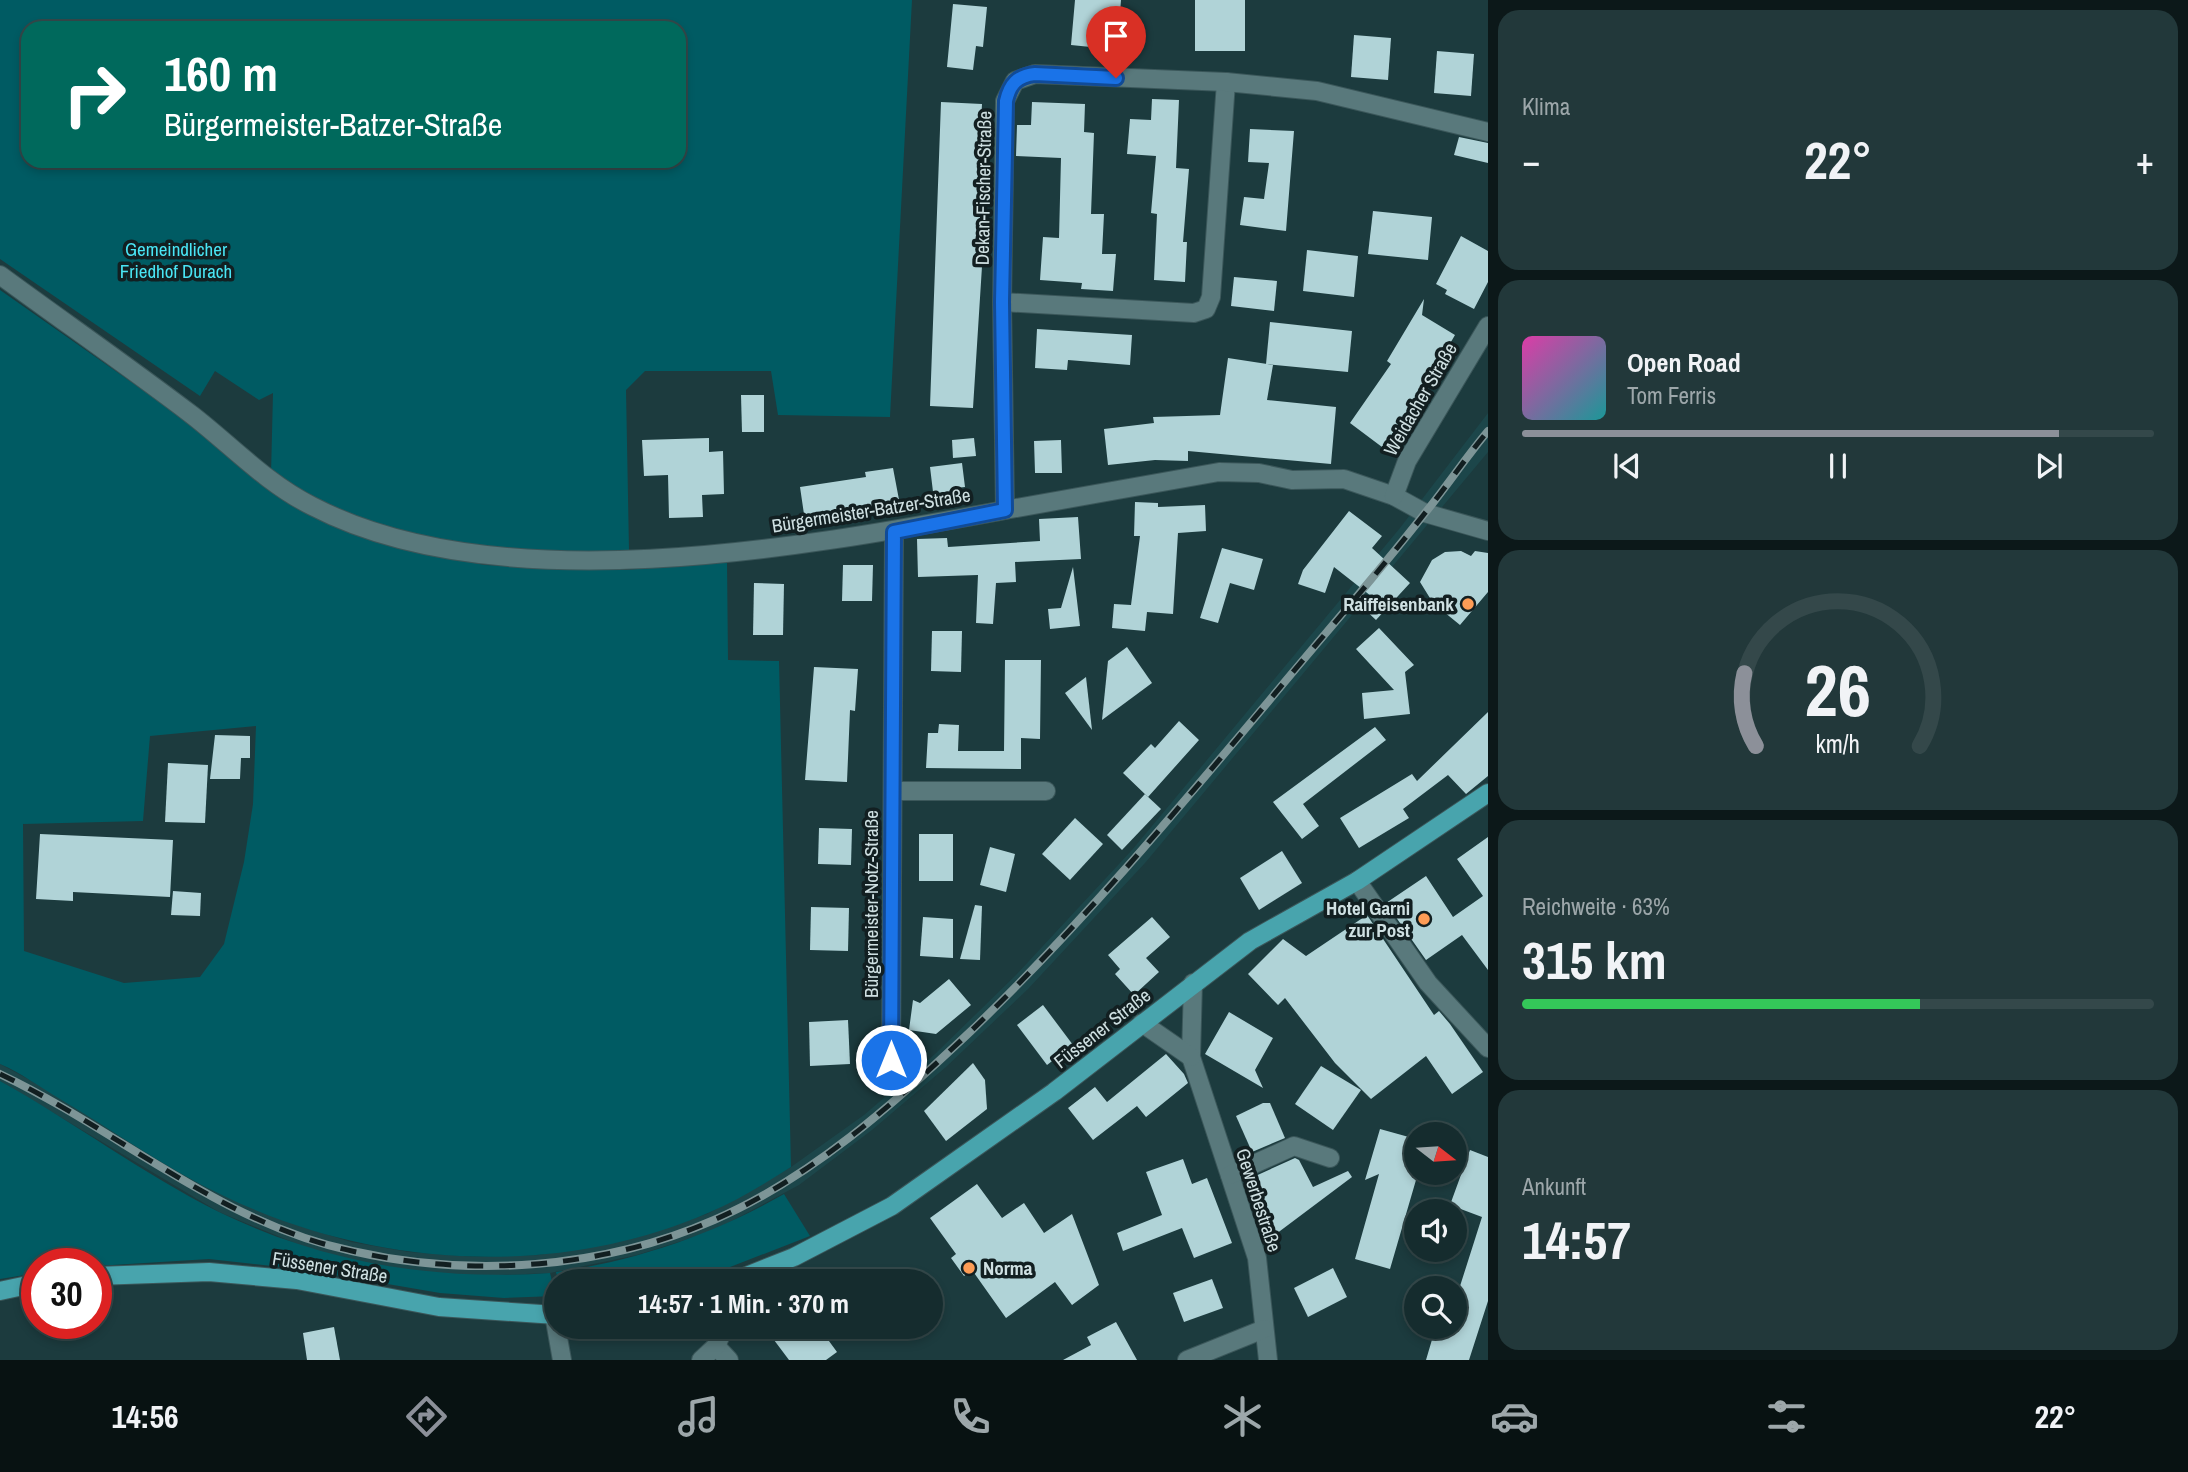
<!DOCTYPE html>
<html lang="de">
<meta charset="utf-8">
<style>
:root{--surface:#152c2e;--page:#22383a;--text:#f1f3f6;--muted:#9da7aa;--line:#34484a;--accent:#8c9099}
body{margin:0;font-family:"Archivo Narrow",sans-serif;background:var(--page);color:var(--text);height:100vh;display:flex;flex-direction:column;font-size:26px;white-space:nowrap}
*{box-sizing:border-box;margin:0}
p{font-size:23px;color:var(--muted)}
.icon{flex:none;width:38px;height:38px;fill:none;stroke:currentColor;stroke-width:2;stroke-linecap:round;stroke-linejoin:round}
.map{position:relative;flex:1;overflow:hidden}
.panel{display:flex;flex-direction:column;gap:10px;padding:10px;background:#0c1819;width:700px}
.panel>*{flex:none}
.hud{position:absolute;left:21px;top:21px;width:665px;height:147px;border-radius:21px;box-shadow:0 4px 10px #0003,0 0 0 2px var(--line);background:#00695c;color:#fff;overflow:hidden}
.needle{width:46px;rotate:107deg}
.controls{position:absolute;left:1404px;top:1122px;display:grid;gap:14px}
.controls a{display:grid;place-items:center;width:63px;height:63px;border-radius:50%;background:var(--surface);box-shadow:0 4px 10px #0003,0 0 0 2px var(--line);font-size:35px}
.speed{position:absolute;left:21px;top:1248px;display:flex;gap:14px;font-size:35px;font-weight:700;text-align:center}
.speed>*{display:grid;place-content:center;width:91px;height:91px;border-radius:50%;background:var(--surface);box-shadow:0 4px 10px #0003,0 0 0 2px var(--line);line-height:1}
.speed .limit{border:10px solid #d22;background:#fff;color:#111}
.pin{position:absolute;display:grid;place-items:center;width:60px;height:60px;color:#fff;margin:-72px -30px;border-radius:50% 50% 50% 0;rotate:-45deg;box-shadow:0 0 7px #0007}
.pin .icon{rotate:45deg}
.me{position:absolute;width:77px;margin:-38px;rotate:0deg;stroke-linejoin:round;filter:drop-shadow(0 0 5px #0008)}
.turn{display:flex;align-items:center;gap:24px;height:147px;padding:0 28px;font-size:32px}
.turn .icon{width:91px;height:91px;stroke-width:2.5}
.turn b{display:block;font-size:49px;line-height:60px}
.big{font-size:52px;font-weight:800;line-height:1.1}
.panel .tile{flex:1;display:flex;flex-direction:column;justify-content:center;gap:10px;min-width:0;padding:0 24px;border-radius:21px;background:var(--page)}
.panel .dial{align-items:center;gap:0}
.dial svg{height:182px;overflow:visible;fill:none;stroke:var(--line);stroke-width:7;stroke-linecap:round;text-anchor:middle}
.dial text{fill:var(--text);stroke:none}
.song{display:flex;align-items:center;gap:21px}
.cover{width:84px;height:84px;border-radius:10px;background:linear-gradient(135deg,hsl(320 70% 55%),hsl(180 70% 35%))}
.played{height:7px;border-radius:4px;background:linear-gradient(90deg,var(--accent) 85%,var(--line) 85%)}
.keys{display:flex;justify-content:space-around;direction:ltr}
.heat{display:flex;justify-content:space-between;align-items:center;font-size:38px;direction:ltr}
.charge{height:10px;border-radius:5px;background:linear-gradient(90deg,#34c759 63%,var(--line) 0)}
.trip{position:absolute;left:544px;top:1269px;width:399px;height:70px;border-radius:35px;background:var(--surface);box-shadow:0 4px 10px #0003,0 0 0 2px var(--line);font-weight:800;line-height:70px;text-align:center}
.tab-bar{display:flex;height:112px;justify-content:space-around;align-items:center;background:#081212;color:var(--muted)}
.tab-bar .icon{width:49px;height:49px}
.tab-bar .on{color:var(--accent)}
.tab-bar b{font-size:32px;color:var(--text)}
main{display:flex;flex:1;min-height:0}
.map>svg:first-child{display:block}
.built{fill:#1c464a}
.green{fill:#005b63;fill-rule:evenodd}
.building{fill:#b0d3d7}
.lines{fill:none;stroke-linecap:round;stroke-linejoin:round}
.minor-casing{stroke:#3b575a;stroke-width:20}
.major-casing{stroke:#3b575a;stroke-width:20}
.minor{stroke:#59797c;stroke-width:18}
.major{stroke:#48a4ad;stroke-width:18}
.rail-casing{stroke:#7d9597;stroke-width:8}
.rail{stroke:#121f21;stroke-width:5;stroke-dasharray:16;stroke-linecap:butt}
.route-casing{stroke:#114b97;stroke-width:18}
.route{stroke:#1a73e8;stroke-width:12}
.poi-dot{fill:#fd9c56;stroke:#121f21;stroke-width:2.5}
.labels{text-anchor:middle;stroke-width:7;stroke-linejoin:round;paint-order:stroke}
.street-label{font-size:19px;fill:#cfe0e2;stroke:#121f21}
.park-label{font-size:19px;fill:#49e5f4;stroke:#121f21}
.poi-label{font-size:19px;font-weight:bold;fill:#cfe0e2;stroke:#121f21;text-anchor:end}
</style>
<main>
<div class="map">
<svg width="1488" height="1360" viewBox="0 0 1488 1360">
<rect width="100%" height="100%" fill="#1c3b3e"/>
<polygon class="built" points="1488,413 1488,452 1145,863 1028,989 946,1067 872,1130 799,1185 713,1231 637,1255 550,1273 475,1276 405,1271 345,1260 302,1246 219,1212 0,1081 0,1064 306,1228 351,1242 409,1252 476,1257 539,1255 635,1238 707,1214 791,1167 864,1115 935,1054 1016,975 1132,850 1400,528"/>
<g class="green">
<path d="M0 0H912L890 417 778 415 771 371H645L626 390 629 550C568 557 456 550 396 533 352 520 310 498 271 474L273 393 259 400 215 371 200 396 0 259ZM28 28H679V161H28Z"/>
<path d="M0 290 174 412 272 490 393 545 484 565 626 570 727 561 728 660 779 661 791 1167C764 1184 737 1201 708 1213 555 1279 373 1268 224 1196 167 1169 114 1131 60 1099 40 1087 21 1073 0 1064ZM256 726 253 804 244 862 224 944 200 977 124 983 24 951 23 824 143 821 150 736Z"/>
<path d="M0 1081C74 1122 143 1174 219 1212 324 1263 435 1281 550 1273L556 1296 504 1298 440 1293 300 1269 209 1259 96 1266 37 1264V1273L0 1279Z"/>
<path d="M784 1194 810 1236 725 1269 679 1281H558L556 1272C636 1261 714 1234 784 1194Z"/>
</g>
<g class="building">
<polygon points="1075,0 1121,0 1120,14 1133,15 1130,51 1071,45"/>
<rect x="1195" y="0" width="50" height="51"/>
<polygon points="953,4 987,7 983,47 976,46 973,70 947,67"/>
<polygon points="1354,35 1391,38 1388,80 1351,77"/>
<polygon points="1437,51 1474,54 1471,96 1434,93"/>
<polygon points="1152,99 1179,100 1176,168 1189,169 1183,242 1187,242 1185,282 1154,280 1157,214 1151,213 1156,156 1127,154 1130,119 1151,120"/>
<polygon points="941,102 982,104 978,178 985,178 984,235 973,408 930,406"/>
<polygon points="1032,102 1085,104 1084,132 1094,133 1091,214 1104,214 1102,254 1116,254 1113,291 1081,289 1082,283 1040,280 1043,237 1059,238 1061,158 1016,156 1017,125 1031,125"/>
<polygon points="1250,129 1294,131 1286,231 1240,225 1244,197 1264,199 1269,163 1248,162"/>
<polygon points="1459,137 1488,143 1488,163 1454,155"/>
<polygon points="1373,211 1432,217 1428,260 1368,254"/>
<polygon points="1461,236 1488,251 1488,282 1474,309 1445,294 1447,290 1436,284"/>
<polygon points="1307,250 1358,256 1354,297 1303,291"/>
<polygon points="1234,277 1277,281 1274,311 1231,306"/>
<polygon points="1424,299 1422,315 1455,335 1415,404 1382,447 1350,423 1391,364 1387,361"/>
<polygon points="1270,322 1352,331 1348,372 1266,364"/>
<polygon points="1037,329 1132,335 1130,365 1068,360 1067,370 1035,368"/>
<polygon points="1228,358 1273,365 1267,400 1336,407 1331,464 1188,451 1188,461 1155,460 1108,465 1104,429 1154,423 1153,417 1220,415"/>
<polygon points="741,395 764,395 764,432 742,432"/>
<polygon points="709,438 709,452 723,451 724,494 702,495 703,517 669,518 668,475 644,476 642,440"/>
<polygon points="974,438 976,456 953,458 952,440"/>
<polygon points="1061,440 1062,473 1035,473 1034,441"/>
<polygon points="962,463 965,487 956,488 957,497 934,500 930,467"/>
<polygon points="893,468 900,505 805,521 800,487 866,477 865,472"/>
<polygon points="1135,502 1158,503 1158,507 1205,505 1206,531 1178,533 1173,614 1147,612 1145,631 1112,628 1114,604 1131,605 1140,536 1134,536"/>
<polygon points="1349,511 1382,536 1372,548 1410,583 1376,620 1362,607 1371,596 1334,567 1325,593 1298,584 1303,570"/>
<polygon points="1078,517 1081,559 1015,562 1016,582 996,583 993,624 976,623 978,575 918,577 917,539 947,538 948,547 1040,541 1039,519"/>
<polygon points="1222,548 1263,559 1254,590 1230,583 1218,623 1200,618"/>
<polygon points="1461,551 1471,556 1475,551 1488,553 1488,592 1460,625 1433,603 1420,582 1432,560 1445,552"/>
<polygon points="843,565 873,565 872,601 842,601"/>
<polygon points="1073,567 1080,626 1050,629 1048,609 1061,608"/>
<polygon points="754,583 784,584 783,635 753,635"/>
<polygon points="1379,628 1414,665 1405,672 1410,714 1364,719 1362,693 1394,690 1356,649"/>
<polygon points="932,631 962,631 961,672 931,671"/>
<polygon points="1127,647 1152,683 1102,720 1108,661"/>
<polygon points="1005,660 1041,660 1040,739 1021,738 1021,769 926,768 928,733 938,733 939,724 959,725 958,751 1004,751"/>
<polygon points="814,667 858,669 855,711 850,710 847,782 805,780"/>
<polygon points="1086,677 1092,730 1065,693"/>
<polygon points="1488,712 1488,776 1466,794 1448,775 1403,809 1409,818 1359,848 1340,818 1412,774 1417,781"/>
<polygon points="1179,721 1199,740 1148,797 1123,773 1151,744 1155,748"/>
<polygon points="1375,727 1386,740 1303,804 1319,826 1302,839 1273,802"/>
<polygon points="215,735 250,736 250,758 241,758 240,779 210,779"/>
<polygon points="168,763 208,765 205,823 165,822"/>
<polygon points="1145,794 1161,809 1122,850 1107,835"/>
<polygon points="1075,818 1103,844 1070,880 1042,854"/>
<polygon points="819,828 852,829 851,865 818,864"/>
<polygon points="40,834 173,840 170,897 73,892 73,901 36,899"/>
<rect x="919" y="834" width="34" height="47"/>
<polygon points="1488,837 1488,970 1462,935 1426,960 1386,903 1426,876 1453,917 1483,896 1457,859"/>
<polygon points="990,847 1015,854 1006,892 980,885"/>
<polygon points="1282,851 1302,883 1259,910 1240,878"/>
<polygon points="173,891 201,893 200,916 171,915"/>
<polygon points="975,905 982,906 980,960 960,959"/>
<polygon points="811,907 849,908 848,951 810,950"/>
<polygon points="1367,915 1434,1015 1439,1011 1450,1024 1483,1072 1452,1094 1426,1056 1371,1099 1335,1063 1285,998 1278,1005 1248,974 1283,939 1306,956"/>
<polygon points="923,917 953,919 953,958 920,956"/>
<polygon points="1152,917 1170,937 1146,958 1159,972 1134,995 1115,974 1120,969 1108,955"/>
<polygon points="949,979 971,1005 936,1034 909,1030 913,1000 920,1003"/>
<polygon points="1043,1005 1073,1045 1047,1065 1017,1025"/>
<polygon points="1229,1012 1273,1038 1255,1070 1263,1088 1205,1054"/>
<polygon points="848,1020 850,1064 810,1066 809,1022"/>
<polygon points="1166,1054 1184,1074 1188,1083 1146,1117 1137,1106 1093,1140 1068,1108 1095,1087 1107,1102"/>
<polygon points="973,1063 985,1080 987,1109 946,1141 924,1111"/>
<polygon points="1321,1066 1361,1090 1333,1130 1295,1104"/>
<polygon points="1263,1103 1270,1103 1285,1138 1252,1152 1236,1116"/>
<polygon points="1380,1129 1416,1139 1416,1180 1390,1269 1355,1259 1379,1174 1365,1180"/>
<polygon points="1470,1150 1488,1157 1488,1301 1469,1360 1426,1360 1436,1326 1454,1326 1454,1305 1482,1217 1450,1205"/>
<polygon points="1295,1158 1299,1160 1313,1187 1348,1171 1352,1177 1276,1234 1273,1230 1264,1235 1256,1216 1265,1211 1251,1178"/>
<polygon points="1183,1159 1192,1184 1207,1178 1232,1243 1194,1258 1182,1228 1123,1251 1117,1233 1162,1215 1146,1172"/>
<polygon points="977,1184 1002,1218 1024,1203 1044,1233 1072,1214 1099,1285 1072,1305 1055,1282 1006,1318 972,1270 964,1276 951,1258 956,1254 930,1218"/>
<polygon points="1333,1268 1347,1297 1308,1317 1294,1288"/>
<polygon points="1212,1279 1223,1308 1184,1322 1173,1293"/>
<polygon points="1116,1322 1137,1360 1063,1360 1091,1345 1087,1337"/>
<polygon points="784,1326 818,1326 837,1352 826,1360 789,1360 774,1340 778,1338 775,1333"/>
<polygon points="334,1327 340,1360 307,1360 303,1333"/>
</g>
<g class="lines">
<g class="minor-casing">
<g id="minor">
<path d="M0 275C64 322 129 367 192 415 232 446 266 483 312 506 500 604 804 547 1005 510 1076 497 1148 485 1219 472L1259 473 1292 480 1344 479 1394 496 1425 513 1488 531"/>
<polyline points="1002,302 1194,313 1206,309 1211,297 1226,82"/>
<polyline points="1394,496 1407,461 1488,326"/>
<polyline points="1005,510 1002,302 1005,101 1015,81 1035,74 1226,82 1317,91 1488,132"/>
<polyline points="893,791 1046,791"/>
<polyline points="1357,881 1428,983 1488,1048"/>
<polyline points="1193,983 1191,1057 1257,1258 1268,1360"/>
<polyline points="1142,1023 1191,1057"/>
<polyline points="891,1060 894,532"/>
<polyline points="1230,1175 1294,1146 1330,1158"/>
<polyline points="554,1315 562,1360"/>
<polyline points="716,1346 729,1360"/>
<polyline points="701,1360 716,1346 725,1326"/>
<polyline points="1187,1360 1264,1329"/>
</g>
</g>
<g class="major-casing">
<g id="major">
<polyline points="96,1276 209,1272 297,1280 439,1307 556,1315"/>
<polyline points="734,1281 794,1257 892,1206 1054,1092 1250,941 1357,881 1488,793"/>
<polyline points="0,1291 37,1283"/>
</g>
</g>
<use href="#minor" class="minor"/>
<use href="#major" class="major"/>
<g class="rail-casing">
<path id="rail" d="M0 1074C120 1131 218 1222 352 1251 471 1278 602 1269 714 1220 811 1178 895 1103 971 1031 1078 928 1173 815 1268 702 1320 639 1375 577 1425 513 1447 486 1466 457 1488 431"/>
</g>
<use href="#rail" class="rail"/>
</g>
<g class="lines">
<g class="route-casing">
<path id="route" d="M891 1060 894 532 1005 510 1002 302 1006 101C1010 84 1017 76 1035 74L1116 78"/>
</g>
<use href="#route" class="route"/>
</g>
<g class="poi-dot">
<circle cx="1468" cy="604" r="7"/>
<circle cx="1424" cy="919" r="7"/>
<circle cx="969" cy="1268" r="7"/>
</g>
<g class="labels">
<g class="street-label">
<text transform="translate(983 188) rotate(-89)" y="7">Dekan-Fischer-Straße</text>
<text transform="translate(1420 399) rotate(-60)" y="7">Weidacher Straße</text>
<text transform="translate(871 510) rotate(-9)" y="7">Bürgermeister-Batzer-Straße</text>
<text transform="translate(871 904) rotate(-90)" y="7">Bürgermeister-Notz-Straße</text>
<text transform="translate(1102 1028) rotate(-38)" y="7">Füssener Straße</text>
<text transform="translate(1259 1200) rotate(72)" y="7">Gewerbestraße</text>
<text transform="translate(330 1267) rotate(9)" y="7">Füssener Straße</text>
</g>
<g class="park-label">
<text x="176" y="256">Gemeindlicher<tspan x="176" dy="22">Friedhof Durach</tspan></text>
</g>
<g class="poi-label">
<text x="1454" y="611">Raiffeisenbank</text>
<text x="1410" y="915">Hotel Garni<tspan x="1410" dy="22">zur Post</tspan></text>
<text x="983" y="1275" text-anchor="start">Norma</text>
</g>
</g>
</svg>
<div class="controls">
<a><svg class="needle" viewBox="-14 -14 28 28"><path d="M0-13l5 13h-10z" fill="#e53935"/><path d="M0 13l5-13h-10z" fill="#9da7aa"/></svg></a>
<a><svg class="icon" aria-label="sound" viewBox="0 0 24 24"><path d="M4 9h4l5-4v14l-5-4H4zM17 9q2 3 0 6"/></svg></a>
<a><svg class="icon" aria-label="search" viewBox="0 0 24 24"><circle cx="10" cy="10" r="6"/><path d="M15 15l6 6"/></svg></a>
</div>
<div class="speed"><div class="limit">30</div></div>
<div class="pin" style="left:1116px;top:78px;background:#d93025"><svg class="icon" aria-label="arrive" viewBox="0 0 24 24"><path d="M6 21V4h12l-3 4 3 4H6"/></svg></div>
<svg class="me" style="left:891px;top:1060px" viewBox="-20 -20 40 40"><circle r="17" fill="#1a73e8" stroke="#fff" stroke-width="3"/><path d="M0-11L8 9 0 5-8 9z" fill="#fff"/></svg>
<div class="trip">14:57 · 1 Min. · 370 m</div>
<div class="hud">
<div class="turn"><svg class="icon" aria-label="right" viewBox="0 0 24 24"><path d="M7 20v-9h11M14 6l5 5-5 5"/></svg><div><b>160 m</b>Bürgermeister-Batzer-Straße</div></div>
</div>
</div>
<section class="panel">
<div class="tile"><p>Klima</p>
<div class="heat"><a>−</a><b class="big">22°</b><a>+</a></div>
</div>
<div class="tile">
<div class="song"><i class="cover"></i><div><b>Open Road</b><p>Tom Ferris</p></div></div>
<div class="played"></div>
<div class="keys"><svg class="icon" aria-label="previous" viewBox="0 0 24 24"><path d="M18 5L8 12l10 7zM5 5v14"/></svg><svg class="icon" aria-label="pause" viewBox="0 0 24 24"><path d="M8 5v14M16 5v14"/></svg><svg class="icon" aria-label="next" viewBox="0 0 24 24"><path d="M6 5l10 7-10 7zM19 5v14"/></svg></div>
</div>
<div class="tile dial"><svg viewBox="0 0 100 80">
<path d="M14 69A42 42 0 1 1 86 69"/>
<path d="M14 69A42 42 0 0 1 9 37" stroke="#8c9099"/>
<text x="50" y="56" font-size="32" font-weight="700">26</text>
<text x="50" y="72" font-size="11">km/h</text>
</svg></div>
<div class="tile"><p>Reichweite · 63%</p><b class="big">315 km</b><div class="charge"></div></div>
<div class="tile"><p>Ankunft</p><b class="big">14:57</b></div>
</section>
</main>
<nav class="tab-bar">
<b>14:56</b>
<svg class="icon on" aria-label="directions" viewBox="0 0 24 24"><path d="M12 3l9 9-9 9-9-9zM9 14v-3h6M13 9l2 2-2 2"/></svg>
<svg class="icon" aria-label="music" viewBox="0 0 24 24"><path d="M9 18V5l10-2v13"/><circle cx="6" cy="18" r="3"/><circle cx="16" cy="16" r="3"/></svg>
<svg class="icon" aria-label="phone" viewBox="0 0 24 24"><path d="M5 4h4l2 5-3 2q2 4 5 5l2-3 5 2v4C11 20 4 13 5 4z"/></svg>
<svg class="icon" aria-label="climate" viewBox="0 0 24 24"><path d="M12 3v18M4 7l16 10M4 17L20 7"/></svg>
<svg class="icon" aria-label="car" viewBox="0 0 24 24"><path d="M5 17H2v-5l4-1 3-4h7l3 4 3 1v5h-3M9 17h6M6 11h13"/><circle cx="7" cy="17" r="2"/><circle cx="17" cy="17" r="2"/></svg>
<svg class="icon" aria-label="filters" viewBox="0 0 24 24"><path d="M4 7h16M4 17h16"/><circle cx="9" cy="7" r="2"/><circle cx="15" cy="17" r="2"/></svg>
<b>22°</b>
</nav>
